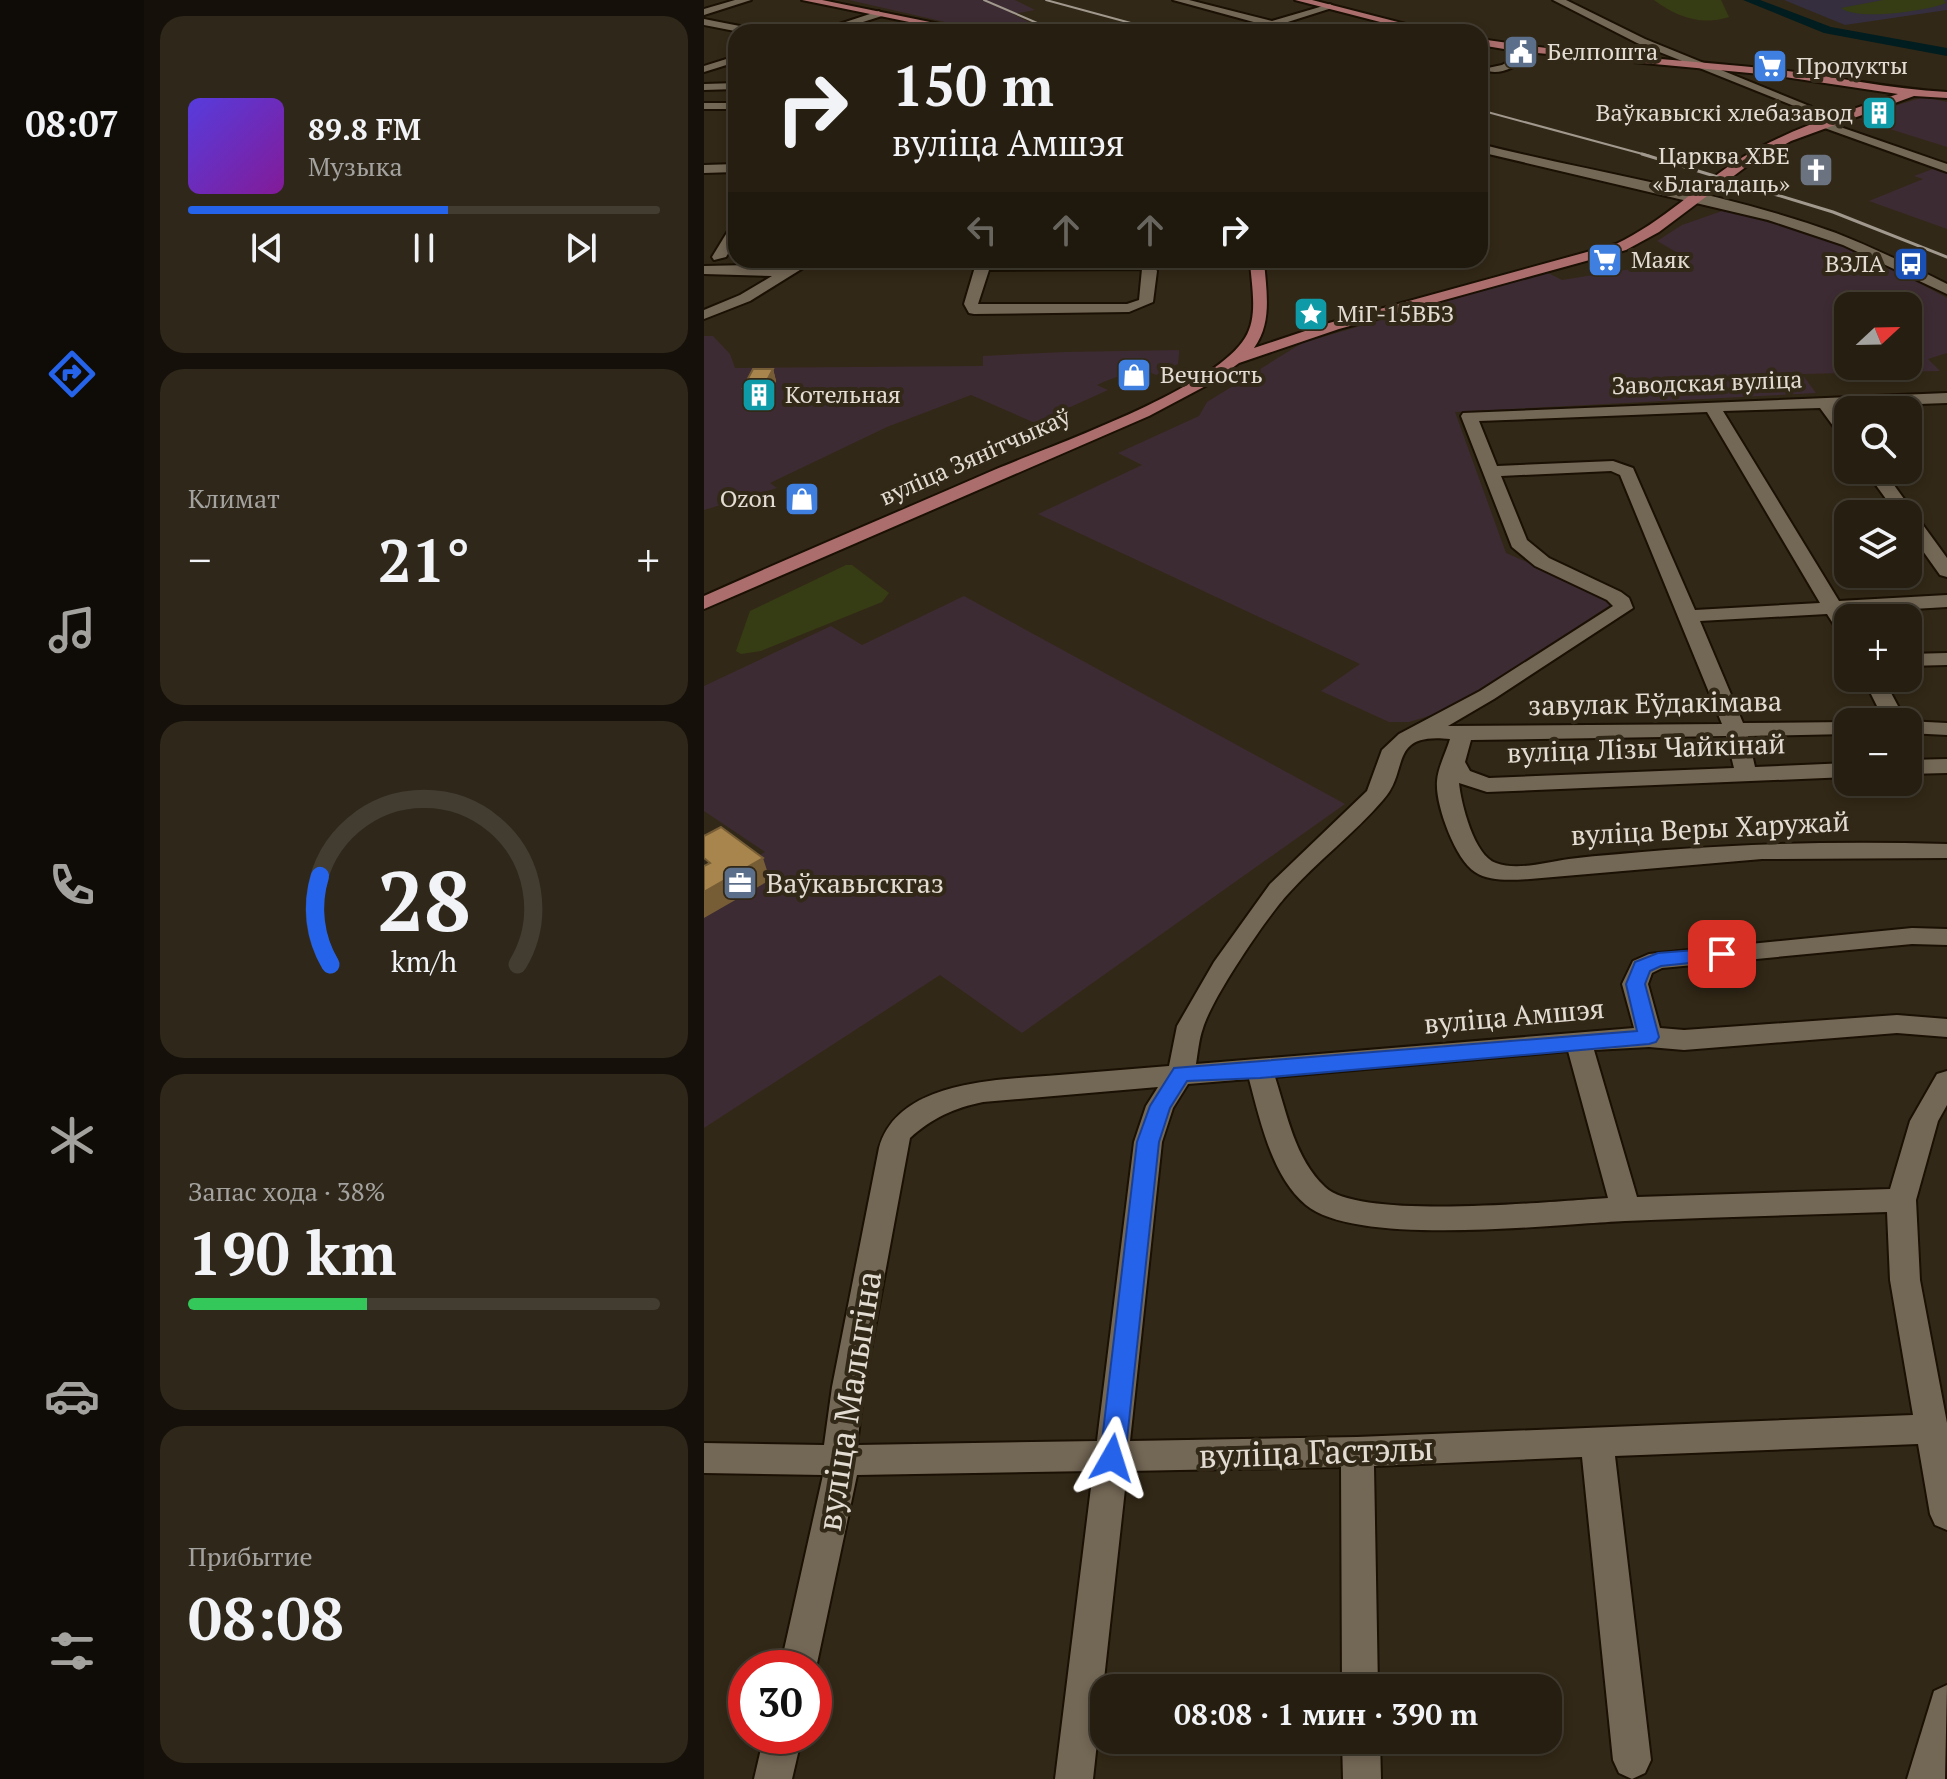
<!DOCTYPE html>
<html lang="ru">
<meta charset="utf-8">
<style>
:root{--surface:#261e11;--page:#2e271a;--text:#f1f3f6;--muted:#a4a29f;--line:#423c31;--accent:#2563eb}
body{margin:0;font-family:"PT Serif",serif;background:var(--page);color:var(--text);height:100vh;display:flex;flex-direction:column;font-size:30px;white-space:nowrap}
*{box-sizing:border-box;margin:0}
p{font-size:26px;color:var(--muted)}
.icon{flex:none;width:44px;height:44px;fill:none;stroke:currentColor;stroke-width:2;stroke-linecap:round;stroke-linejoin:round}
.map{position:relative;flex:1;overflow:hidden}
.drawer{display:flex;flex-direction:column;gap:16px;padding:16px;background:#151009;width:560px}
.drawer>*{flex:none}
.hud{position:absolute;left:24px;top:24px;width:760px;height:244px;border-radius:24px;box-shadow:0 4px 12px #0003,0 0 0 2px var(--line);background:#261e11;color:var(--text);overflow:hidden}
.needle{width:52px;rotate:68deg}
.fabs{position:absolute;left:1130px;top:292px;display:grid;gap:16px}
.fabs a{display:grid;place-items:center;width:88px;height:88px;border-radius:16px;background:var(--surface);box-shadow:0 4px 12px #0003,0 0 0 2px var(--line);font-size:40px}
.speed{position:absolute;left:24px;top:1650px;display:flex;gap:16px;font-size:40px;font-weight:700;text-align:center}
.speed>*{display:grid;place-content:center;width:104px;height:104px;border-radius:50%;background:var(--surface);box-shadow:0 4px 12px #0003,0 0 0 2px var(--line);line-height:1}
.speed .limit{border:12px solid #d22;background:#fff;color:#111}
.pin{position:absolute;display:grid;place-items:center;width:68px;height:68px;color:#fff;margin:-34px;border-radius:16px;box-shadow:0 4px 12px #0006}
.me{position:absolute;width:88px;margin:-44px;rotate:6deg;stroke-linejoin:round;filter:drop-shadow(0 0 6px #0008)}
.turn{display:flex;align-items:center;gap:28px;height:168px;padding:0 32px;font-size:36px}
.turn .icon{width:104px;height:104px;stroke-width:2.5}
.turn b{display:block;font-size:56px;line-height:68px}
.lanes{display:flex;align-items:center;height:76px;padding:0 32px;background:#0003;justify-content:center;gap:40px;direction:ltr}
.lanes .off{opacity:.35}
.big{font-size:60px;font-weight:600;line-height:1.1}
.drawer .tile{flex:1;display:flex;flex-direction:column;justify-content:center;gap:12px;min-width:0;padding:0 28px;border-radius:24px;background:var(--page)}
.drawer .dial{align-items:center;gap:0}
.dial svg{height:208px;overflow:visible;fill:none;stroke:var(--line);stroke-width:7;stroke-linecap:round;text-anchor:middle}
.dial text{fill:var(--text);stroke:none}
.song{display:flex;align-items:center;gap:24px}
.cover{width:96px;height:96px;border-radius:12px;background:linear-gradient(135deg,hsl(250 70% 55%),hsl(290 70% 35%))}
.played{height:8px;border-radius:4px;background:linear-gradient(90deg,var(--accent) 55%,var(--line) 55%)}
.keys{display:flex;justify-content:space-around;direction:ltr}
.heat{display:flex;justify-content:space-between;align-items:center;font-size:44px;direction:ltr}
.charge{height:12px;border-radius:6px;background:linear-gradient(90deg,#34c759 38%,var(--line) 0)}
.trip{position:absolute;left:386px;top:1674px;width:472px;height:80px;border-radius:24px;background:var(--surface);box-shadow:0 4px 12px #0003,0 0 0 2px var(--line);font-weight:600;line-height:80px;text-align:center}
main{display:flex;flex:1;min-height:0}
.dock{display:flex;flex-direction:column;width:144px;justify-content:space-around;align-items:center;background:#0f0c07;color:var(--muted)}
.dock .icon{width:56px;height:56px}
.dock .on{color:var(--accent)}
.dock b{font-size:36px;color:var(--text)}
.map>svg:first-child{display:block}
.industrial{fill:#3d2b33;fill-rule:evenodd}
.education{fill:#342e3e}
.green{fill:#363d14}
.lines{fill:none;stroke-linecap:round;stroke-linejoin:round}
.river{fill:#011d1f;fill-rule:evenodd}
.minor-casing{stroke:#1a1003;stroke-width:4}
.major-casing{stroke:#1a1003;stroke-width:4}
.minor{fill:#736755;fill-rule:evenodd}
.major{fill:#ab6e6d;fill-rule:evenodd}
.rail-far1{stroke:#a1998d;stroke-width:2}
.rail{stroke:#a1998d;stroke-width:3}
.wall{fill:#907242}
.shaded-wall{fill:#765d36}
.building{fill:#a8854d;stroke:#765d36;stroke-width:2}
.route{fill:#2563eb;stroke:#184099;stroke-width:2}
.labels{text-anchor:middle;stroke-width:8;stroke-linejoin:round;paint-order:stroke}
.far-poi-label{font-size:24px;fill:#e3dcd2;stroke:#322817;text-anchor:start}
.far-street-label{font-size:24px;fill:#e3dcd2;stroke:#322817}
.street-label{font-size:28px;fill:#e3dcd2;stroke:#322817}
.poi-label{font-size:28px;fill:#e3dcd2;stroke:#322817;text-anchor:start}
.near-street-label{font-size:34px;fill:#e3dcd2;stroke:#322817}
</style>
<main>
<nav class="dock">
<b>08:07</b>
<svg class="icon on" aria-label="directions" viewBox="0 0 24 24"><path d="M12 3l9 9-9 9-9-9zM9 14v-3h6M13 9l2 2-2 2"/></svg>
<svg class="icon" aria-label="music" viewBox="0 0 24 24"><path d="M9 18V5l10-2v13"/><circle cx="6" cy="18" r="3"/><circle cx="16" cy="16" r="3"/></svg>
<svg class="icon" aria-label="phone" viewBox="0 0 24 24"><path d="M5 4h4l2 5-3 2q2 4 5 5l2-3 5 2v4C11 20 4 13 5 4z"/></svg>
<svg class="icon" aria-label="climate" viewBox="0 0 24 24"><path d="M12 3v18M4 7l16 10M4 17L20 7"/></svg>
<svg class="icon" aria-label="car" viewBox="0 0 24 24"><path d="M5 17H2v-5l4-1 3-4h7l3 4 3 1v5h-3M9 17h6M6 11h13"/><circle cx="7" cy="17" r="2"/><circle cx="17" cy="17" r="2"/></svg>
<svg class="icon" aria-label="filters" viewBox="0 0 24 24"><path d="M4 7h16M4 17h16"/><circle cx="9" cy="7" r="2"/><circle cx="15" cy="17" r="2"/></svg>
</nav>
<section class="drawer">
<div class="tile">
<div class="song"><i class="cover"></i><div><b>89.8 FM</b><p>Музыка</p></div></div>
<div class="played"></div>
<div class="keys"><svg class="icon" aria-label="previous" viewBox="0 0 24 24"><path d="M18 5L8 12l10 7zM5 5v14"/></svg><svg class="icon" aria-label="pause" viewBox="0 0 24 24"><path d="M8 5v14M16 5v14"/></svg><svg class="icon" aria-label="next" viewBox="0 0 24 24"><path d="M6 5l10 7-10 7zM19 5v14"/></svg></div>
</div>
<div class="tile"><p>Климат</p>
<div class="heat"><a>−</a><b class="big">21°</b><a>+</a></div>
</div>
<div class="tile dial"><svg viewBox="0 0 100 80">
<path d="M14 69A42 42 0 1 1 86 69"/>
<path d="M14 69A42 42 0 0 1 10 35" stroke="#2563eb"/>
<text x="50" y="56" font-size="32" font-weight="700">28</text>
<text x="50" y="72" font-size="11">km/h</text>
</svg></div>
<div class="tile"><p>Запас хода · 38%</p><b class="big">190 km</b><div class="charge"></div></div>
<div class="tile"><p>Прибытие</p><b class="big">08:08</b></div>
</section>
<div class="map">
<svg width="1243" height="1779" viewBox="0 0 1243 1779">
<rect width="100%" height="100%" fill="#322817"/>
<g class="industrial">
<polygon points="145,0 311,0 331,10 309,14 344,32 285,32"/>
<polygon points="1220,97 1243,102 1243,147 1154,119 1169,120 1167,118 1184,113 1177,110"/>
<polygon points="1234,167 1243,170 1243,229 1165,201 1219,179 1210,176"/>
<path d="M1021 210 1125 240 1180 264 1243 298V353L1224 359 1236 371 1098 374 1112 393 751 412 802 553 912 601 751 708 705 722H685L617 691 656 664 334 514 438 465 414 453 495 416 503 402 598 343 842 272 858 280 927 269 974 253 953 241 978 225ZM1144 306H1204V366H1144Z"/>
<polygon points="0,336 9,336 26,354 31,368 279,366 279,356 360,352 475,350 475,354 474,364 452,375 436,368 402,381 393,385 404,390 331,423 267,395 183,427 66,483 73,488 0,510"/>
<polygon points="260,596 641,804 318,1033 236,975 0,1128 0,918 43,863 61,852 0,811 0,686 127,626 158,645"/>
</g>
<polygon class="education" points="1080,0 1243,0 1243,10 1141,25"/>
<g class="green">
<path d="M950 0H1017L1025 17C997 26 973 17 950 0Z"/>
<path d="M1179 0H1240L1242 3C1223 11 1153 21 1137 8Z"/>
<polygon points="142,565 148,565 185,593 178,602 57,651 37,654 32,651 46,611"/>
</g>
<g class="lines">
<polygon class="river" points="1039,0 1056,0 1127,27 1243,48 1243,56 1120,33"/>
<g class="minor-casing">
<g id="minor">
<polygon points="31,0 47,0 0,15 0,9"/>
<polygon points="469,0 485,0 568,21 626,4 631,7 568,27"/>
<polygon points="849,0 862,0 941,39 1135,118 1125,120 933,43"/>
<polygon points="175,11 178,16 127,32 111,32"/>
<polygon points="0,19 51,29 56,32 36,32 0,25"/>
<path d="M831 47 836 50 835 52C818 62 797 79 779 69L798 65Z"/>
<polygon points="32,56 32,62 0,72 0,66"/>
<polygon points="32,83 32,89 0,90 0,84"/>
<rect x="0" y="103" width="32" height="6"/>
<polygon points="1119,121 1243,164 1243,172 1115,126 1113,124"/>
<path d="M776 144C894 174 1017 191 1132 233 1170 248 1207 266 1243 284V294L1139 245 1064 220 776 152Z"/>
<polygon points="32,164 32,172 0,173 0,165"/>
<polygon points="32,225 32,240 22,257 10,260 8,257 27,226"/>
<polygon points="95,260 112,260 46,301 0,319 0,310 36,295 68,276 0,274 0,266 46,265 81,269"/>
<path d="M273 260 442 261 447 262 453 271 449 302 425 312 270 314 265 313 260 304ZM438 269 435 300 423 304H274L285 270Z"/>
<path d="M1243 393V403L1132 407 1144 423V439L1138 438 1116 408 1019 411 1135 601 1243 595V607L1142 613 1145 618 1144 638 1137 636 1123 614 996 621 1039 723 1144 722H1146L1144 734 1044 736 1051 767 1144 763V777L783 792 755 783C757 803 770 856 792 863 813 871 843 862 865 859 897 855 930 853 962 850 1056 843 1149 841 1243 844V858L1058 859 826 879C808 880 786 882 771 872 751 859 731 804 733 781 734 767 742 753 746 739 683 732 706 771 679 800 650 834 613 861 584 894 562 918 508 998 499 1028 495 1039 494 1052 492 1064L930 1028 918 984 929 961 945 954 1208 928 1243 929V945L1208 944 958 968 948 973 944 984 956 1028 980 1030 1193 1015 1243 1019V1037L1193 1033 980 1050 945 1047 890 1050 933 1197 1186 1189 1206 1121 1233 1074 1243 1071V1105L1234 1121 1212 1200 1216 1280 1243 1423V1530L1231 1525 1226 1514 1214 1444 911 1456 947 1760 941 1773 928 1779 915 1773 909 1760 878 1457 670 1466 674 1688H638L637 1467 423 1471 389 1779H351L389 1471 153 1475 112 1668 110 1674V1668H76L119 1475 0 1473V1443L120 1445 128 1387 175 1148C194 1079 297 1080 355 1075 392 1072 428 1069 465 1066L473 1026 510 962 566 884 663 791 678 750 695 734 776 691 909 606 903 600 831 566 808 547 757 416 759 413ZM1003 412 1116 603 991 610 929 468 909 461 793 466 775 421ZM907 471 916 475 1018 724 744 726 790 699 929 608 925 598 917 592 845 558 823 540 797 476ZM1022 736 1030 768 785 778 766 771 761 762 767 740ZM864 1051 904 1198C851 1201 656 1221 621 1187 591 1159 583 1114 571 1077ZM545 1079C556 1120 568 1177 602 1205 654 1248 852 1224 921 1221 1008 1217 1096 1215 1183 1212L1186 1280 1209 1415 653 1437 426 1441 458 1142 469 1108 484 1084ZM454 1087 442 1106 430 1142 393 1441 153 1445 160 1387 206 1138C228 1118 250 1108 279 1102Z"/>
<polygon points="1161,470 1179,470 1243,558 1243,577 1236,575 1204,530 1204,514 1193,514"/>
<polygon points="1243,653 1243,665 1204,666 1204,654"/>
<polygon points="1159,678 1179,678 1202,721 1243,723 1243,735 1204,733 1204,722 1181,722"/>
<polygon points="1243,759 1243,773 1204,774 1204,760"/>
<polygon points="1243,1685 1241,1779 1203,1779 1230,1691"/>
<polygon points="60,1736 98,1736 88,1779 50,1779"/>
<polygon points="638,1740 676,1740 677,1779 639,1779"/>
</g>
</g>
<g class="major-casing">
<g id="major">
<polygon points="98,0 118,0 275,32 254,32"/>
<polygon points="591,0 608,0 733,32 715,32"/>
<path d="M776 39C873 54 970 59 1068 69 1126 75 1184 89 1243 92V98L1210 96 1087 141 1047 163 955 232 922 250 635 329 535 363 509 382 445 416 0 609V596C96 553 194 512 290 470 349 445 510 389 541 338 555 316 547 284 546 260H560C562 290 569 322 550 348L625 323 912 244C959 222 995 184 1039 157 1087 128 1141 112 1194 94L1067 75 812 51 776 45Z"/>
</g>
</g>
<use href="#minor" class="minor"/>
<use href="#major" class="major"/>
<g class="rail-far1">
<polyline points="280,0 354,32"/>
<polyline points="342,0 460,32"/>
<polyline points="451,24 482,32"/>
<polyline points="776,110 946,156"/>
</g>
<polyline class="rail" points="938,154 1129,212 1243,257"/>
</g>
<polygon class="wall" points="69,369 72,381 62,401 42,401 39,388"/>
<g class="shaded-wall">
<polygon points="69,369 72,381 62,401 59,388"/>
<polygon points="59,858 66,880 0,918 0,892"/>
</g>
<g class="building">
<polygon points="49,369 69,369 59,388 39,388"/>
<polygon points="17,827 59,858 0,892 0,866 6,863 0,858 0,836"/>
</g>
<polygon class="route" points="1018,948 1024,949 1027,954 1024,959 957,966 946,971 941,984 955,1037 952,1042 945,1044 556,1078 483,1081 466,1108 455,1142 421,1458 417,1466 408,1469 400,1466 396,1458 433,1142 446,1106 470,1068 933,1031 922,984 931,962 954,953"/>
<defs>
<g id="civic-square" transform="scale(1.8)"><rect x="-9" y="-9" width="18" height="18" rx="4" fill="#5c6f8a" stroke="#322817"/><path d="M-.6-6.5H3V-4.5H.6V-3L4-1V1h2V6H-6V1h2V-1L-.6-3ZM-1.2 2.5V6h2.4V2.5Z" fill="#fff"/></g>
<g id="supermarket-square" transform="scale(1.8)"><rect x="-9" y="-9" width="18" height="18" rx="4" fill="#3f7fe0" stroke="#322817"/><path d="M-6-5.5h2.5l.6 2H6L4.5 2H-2.5L-4.4-4H-6ZM-1.5 3.2a1.3 1.3 0 1 0 .1 0ZM3 3.2a1.3 1.3 0 1 0 .1 0Z" fill="#fff"/></g>
<g id="building-square" transform="scale(1.8)"><rect x="-9" y="-9" width="18" height="18" rx="4" fill="#0f9aa8" stroke="#322817"/><path d="M-4-6H4V6H1V3H-1V6H-4ZM-2.5-4.3h1.7v1.8h-1.7ZM.8-4.3h1.7v1.8H.8ZM-2.5-1h1.7V.8h-1.7ZM.8-1h1.7V.8H.8Z" fill="#fff"/></g>
<g id="church-square" transform="scale(1.8)"><rect x="-9" y="-9" width="18" height="18" rx="4" fill="#6b7280" stroke="#322817"/><path d="M-1.2-6h2.4v3.5h3.3v2.4h-3.3V6h-2.4V-.1h-3.3v-2.4h3.3Z" fill="#fff"/></g>
<g id="bus-square" transform="scale(1.8)"><rect x="-9" y="-9" width="18" height="18" rx="4" fill="#1a4fb4" stroke="#322817"/><path d="M-5-6H5V4H4V6H2V4H-2V6H-4V4H-5ZM-3.5-4V0h7V-4ZM-3.5 1.2v1.5H-2V1.2ZM2 1.2v1.5H3.5V1.2Z" fill="#fff"/></g>
<g id="sight-square" transform="scale(1.8)"><rect x="-9" y="-9" width="18" height="18" rx="4" fill="#0f9aa8" stroke="#322817"/><path d="M0-6L1.8-2.2L6-1.7L2.9 1.2L3.7 5.4L0 3.3L-3.7 5.4L-2.9 1.2L-6-1.7L-1.8-2.2Z" fill="#fff"/></g>
<g id="shop-square" transform="scale(1.8)"><rect x="-9" y="-9" width="18" height="18" rx="4" fill="#3f7fe0" stroke="#322817"/><path d="M-5-2.5h2.3a2.7 3.5 0 0 1 5.4 0H5L5.5 6h-11ZM-1.5-2.5h3a1.5 2.3 0 0 0-3 0Z" fill="#fff"/></g>
<g id="office-square" transform="scale(1.8)"><rect x="-9" y="-9" width="18" height="18" rx="4" fill="#5c6f8a" stroke="#322817"/><path d="M-6-3h4V-5.5h4V-3h4V5H-6ZM-1-4.5V-3h2v-1.5ZM-6 0V1H6V0Z" fill="#fff"/></g>
</defs>
<g fill-rule="evenodd">
<use href="#civic-square" x="817" y="52"/>
<use href="#supermarket-square" x="1066" y="66"/>
<use href="#building-square" x="1175" y="113"/>
<use href="#church-square" x="1112" y="170"/>
<use href="#supermarket-square" x="901" y="260"/>
<use href="#bus-square" x="1207" y="264"/>
<use href="#sight-square" x="607" y="314"/>
<use href="#shop-square" x="430" y="375"/>
<use href="#building-square" x="55" y="395"/>
<use href="#shop-square" x="98" y="499"/>
<use href="#office-square" x="36" y="883"/>
</g>
<g class="labels">
<g class="far-poi-label">
<text x="843" y="60">Белпошта</text>
<text x="1092" y="74">Продукты</text>
<text x="1149" y="121" text-anchor="end">Ваўкавыскі хлебазавод</text>
<text x="1086" y="164" text-anchor="end">Царква ХВЕ<tspan x="1086" dy="28">«Благадаць»</tspan></text>
<text x="927" y="268">Маяк</text>
<text x="1181" y="272" text-anchor="end">ВЗЛА</text>
<text x="633" y="322">МіГ-15ВБЗ</text>
<text x="456" y="383">Вечность</text>
<text x="81" y="403">Котельная</text>
<text x="72" y="507" text-anchor="end">Ozon</text>
</g>
<g class="far-street-label">
<text transform="translate(1003 383) rotate(-2)" y="8">Заводская вуліца</text>
<text transform="translate(271 457) rotate(-24)" y="8">вуліца Зянітчыкаў</text>
</g>
<g class="street-label">
<text transform="translate(951 703) rotate(-1)" y="10">завулак Еўдакімава</text>
<text transform="translate(942 748) rotate(-2)" y="10">вуліца Лізы Чайкінай</text>
<text transform="translate(1006 828) rotate(-3)" y="10">вуліца Веры Харужай</text>
<text transform="translate(810 1016) rotate(-5)" y="10">вуліца Амшэя</text>
</g>
<g class="poi-label">
<text x="62" y="893">Ваўкавыскгаз</text>
</g>
<g class="near-street-label">
<text transform="translate(145 1401) rotate(-81)" y="12">вуліца Малыгіна</text>
<text transform="translate(612 1452) rotate(-2)" y="12">вуліца Гастэлы</text>
</g>
</g>
</svg>
<div class="fabs">
<a><svg class="needle" viewBox="-14 -14 28 28"><path d="M0-13l5 13h-10z" fill="#e53935"/><path d="M0 13l5-13h-10z" fill="#a4a29f"/></svg></a>
<a><svg class="icon" aria-label="search" viewBox="0 0 24 24"><circle cx="10" cy="10" r="6"/><path d="M15 15l6 6"/></svg></a>
<a><svg class="icon" aria-label="layers" viewBox="0 0 24 24"><path d="M12 4l9 5-9 5-9-5zM3 14l9 5 9-5"/></svg></a>
<a>+</a>
<a>−</a>
</div>
<div class="speed"><div class="limit">30</div></div>
<div class="pin" style="left:1018px;top:954px;background:#d93025"><svg class="icon" aria-label="arrive" viewBox="0 0 24 24"><path d="M6 21V4h12l-3 4 3 4H6"/></svg></div>
<svg class="me" style="left:408px;top:1458px" viewBox="-20 -20 40 40"><path d="M0-17L14 15 0 8-14 15z" fill="#2563eb" stroke="#fff" stroke-width="4"/></svg>
<div class="trip">08:08 · 1 мин · 390 m</div>
<div class="hud">
<div class="turn"><svg class="icon" aria-label="right" viewBox="0 0 24 24"><path d="M7 20v-9h11M14 6l5 5-5 5"/></svg><div><b>150 m</b>вуліца Амшэя</div></div>
<div class="lanes"><svg class="icon off" aria-label="left" viewBox="0 0 24 24"><path d="M17 20v-9H6M10 6l-5 5 5 5"/></svg><svg class="icon off" aria-label="ahead" viewBox="0 0 24 24"><path d="M12 20V5M6 11l6-6 6 6"/></svg><svg class="icon off" aria-label="ahead" viewBox="0 0 24 24"><path d="M12 20V5M6 11l6-6 6 6"/></svg><svg class="icon" aria-label="right" viewBox="0 0 24 24"><path d="M7 20v-9h11M14 6l5 5-5 5"/></svg></div>
</div>
</div>
</main>
